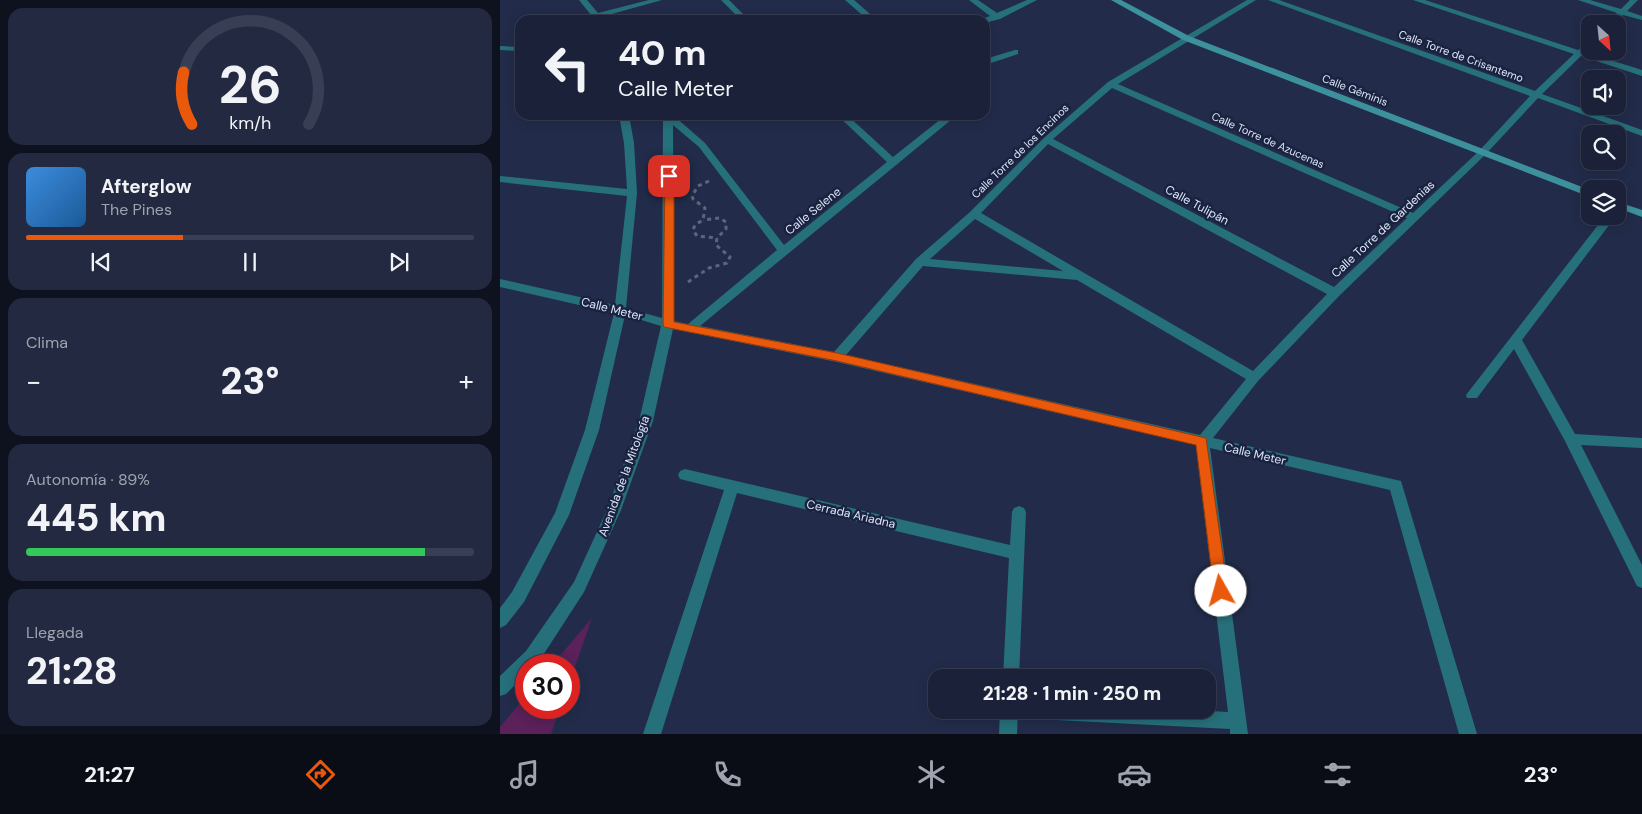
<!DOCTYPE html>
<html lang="es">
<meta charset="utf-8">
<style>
:root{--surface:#1a2138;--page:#232940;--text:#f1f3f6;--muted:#9fa3ae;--line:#383e53;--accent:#ea580c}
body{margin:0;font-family:"DM Sans",sans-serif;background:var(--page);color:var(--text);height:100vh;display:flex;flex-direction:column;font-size:19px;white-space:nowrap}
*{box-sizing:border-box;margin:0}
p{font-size:16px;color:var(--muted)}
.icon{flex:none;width:28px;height:28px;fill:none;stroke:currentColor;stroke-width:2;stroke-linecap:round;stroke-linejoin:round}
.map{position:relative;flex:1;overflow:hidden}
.sheet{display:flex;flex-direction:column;gap:8px;padding:8px;background:#0e121f;width:500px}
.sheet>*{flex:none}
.guide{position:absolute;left:15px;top:15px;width:475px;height:105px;border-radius:15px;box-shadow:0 2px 12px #0003,0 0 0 1px var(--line);background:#1a2138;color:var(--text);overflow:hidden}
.needle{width:32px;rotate:153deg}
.buttons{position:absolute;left:1081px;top:15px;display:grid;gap:10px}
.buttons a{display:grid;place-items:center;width:45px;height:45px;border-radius:10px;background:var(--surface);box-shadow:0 2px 12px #0003,0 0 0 1px var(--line);font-size:25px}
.speed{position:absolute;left:15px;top:654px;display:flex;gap:10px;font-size:25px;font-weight:700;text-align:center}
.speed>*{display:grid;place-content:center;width:65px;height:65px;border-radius:50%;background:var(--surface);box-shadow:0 2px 12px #0003,0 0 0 1px var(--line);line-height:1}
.speed .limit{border:8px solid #d22;background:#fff;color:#111}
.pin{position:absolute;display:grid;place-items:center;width:42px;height:42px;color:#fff;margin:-21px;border-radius:10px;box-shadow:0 2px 8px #0006}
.me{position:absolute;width:55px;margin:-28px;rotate:353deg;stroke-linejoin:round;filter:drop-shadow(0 0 4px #0008)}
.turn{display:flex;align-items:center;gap:18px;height:105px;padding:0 20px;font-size:22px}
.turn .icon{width:65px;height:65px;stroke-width:2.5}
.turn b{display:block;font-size:35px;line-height:42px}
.big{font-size:38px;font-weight:800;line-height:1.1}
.sheet .card{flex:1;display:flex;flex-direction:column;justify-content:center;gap:8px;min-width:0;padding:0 18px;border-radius:15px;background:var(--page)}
.sheet .dial{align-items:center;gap:0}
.dial svg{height:130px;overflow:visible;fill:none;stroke:var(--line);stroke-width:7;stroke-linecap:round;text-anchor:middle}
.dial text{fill:var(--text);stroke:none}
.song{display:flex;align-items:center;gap:15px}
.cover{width:60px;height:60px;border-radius:8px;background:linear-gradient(135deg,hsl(210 70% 55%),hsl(210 70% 35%))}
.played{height:5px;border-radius:2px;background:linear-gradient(90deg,var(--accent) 35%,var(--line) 35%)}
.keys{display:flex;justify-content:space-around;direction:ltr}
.heat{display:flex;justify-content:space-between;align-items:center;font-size:28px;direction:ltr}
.charge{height:8px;border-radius:4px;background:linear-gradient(90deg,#34c759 89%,var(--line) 0)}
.trip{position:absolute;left:428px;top:669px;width:288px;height:50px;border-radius:15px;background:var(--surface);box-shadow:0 2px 12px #0003,0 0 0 1px var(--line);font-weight:800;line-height:50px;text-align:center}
.menu{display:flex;height:80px;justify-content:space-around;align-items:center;background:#0a0d16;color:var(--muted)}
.menu .icon{width:35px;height:35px}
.menu .selected{color:var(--accent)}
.menu b{font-size:22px;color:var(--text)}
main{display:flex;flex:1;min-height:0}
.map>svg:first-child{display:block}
.green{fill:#5b215a}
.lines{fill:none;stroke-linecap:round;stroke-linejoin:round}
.path{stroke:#5c6580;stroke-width:3;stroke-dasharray:4 4;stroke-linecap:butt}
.street{fill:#26707b;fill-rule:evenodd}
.secondary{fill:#3c919d;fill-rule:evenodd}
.route{fill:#ea580c;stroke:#983908}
.labels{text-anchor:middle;stroke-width:5;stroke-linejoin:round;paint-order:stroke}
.far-street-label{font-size:11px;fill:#dde5f8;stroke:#19223f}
.street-label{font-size:12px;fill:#dde5f8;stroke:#19223f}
</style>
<main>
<section class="sheet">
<div class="card dial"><svg viewBox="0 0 100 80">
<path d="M14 69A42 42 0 1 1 86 69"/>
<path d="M14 69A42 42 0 0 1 9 37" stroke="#ea580c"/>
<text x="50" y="56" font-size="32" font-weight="700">26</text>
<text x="50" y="72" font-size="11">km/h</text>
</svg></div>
<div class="card">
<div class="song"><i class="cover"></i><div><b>Afterglow</b><p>The Pines</p></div></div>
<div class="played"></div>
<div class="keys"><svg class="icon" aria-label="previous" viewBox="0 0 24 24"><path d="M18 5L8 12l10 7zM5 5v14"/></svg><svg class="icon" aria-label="pause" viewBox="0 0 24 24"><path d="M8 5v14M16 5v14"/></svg><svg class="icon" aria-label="next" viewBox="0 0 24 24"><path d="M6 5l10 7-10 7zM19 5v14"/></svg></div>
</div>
<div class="card"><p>Clima</p>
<div class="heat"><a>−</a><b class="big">23°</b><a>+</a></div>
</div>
<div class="card"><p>Autonomía · 89%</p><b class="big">445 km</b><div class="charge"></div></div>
<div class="card"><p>Llegada</p><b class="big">21:28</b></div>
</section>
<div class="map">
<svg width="1142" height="734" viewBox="0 0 1142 734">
<rect width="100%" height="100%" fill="#222c4a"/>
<g class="green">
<polygon points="92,618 69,684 69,665 52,665"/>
<polygon points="26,696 26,708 60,708 51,734 0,734 0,727"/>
</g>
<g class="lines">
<g class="path">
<polyline points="209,181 198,186 192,196 193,199 205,208 203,220 195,225 193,230 197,236 217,238"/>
<polyline points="188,282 209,268 227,263 230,257 216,245 217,238 226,229 226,222 220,218 203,220"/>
</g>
<g class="street">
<polygon points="79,0 87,0 98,13 149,0 162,0 101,17 103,20 95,20"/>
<polygon points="221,0 229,0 249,20 241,20"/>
<polygon points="345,0 354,0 377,20 368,20"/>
<polygon points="469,0 478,0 497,13 527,0 537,0 500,19 485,23 485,20 482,19 490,16"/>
<path d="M747 0H756L618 84 913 213 979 151 1030 96 768 0H779L1035 91 1074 54 913 0H925L1078 50 1090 41V48L1085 52 1142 70V76L1081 56 1042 94 1142 130V136L1038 98 985 155 839 296 758 381 713 438 901 481 977 734H959L890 490 710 448 748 734H730V729L537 719 531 716 528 710H694L728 712 696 445 337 362 173 329 153 421 121 510 84 592 38 663 35 665H26V674L6 694 0 696V676L26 651 74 582 107 510 139 421 161 326 125 315 99 430 69 515 24 602 6 625 0 628V608L12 592 55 513 85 430 114 313 0 287V279L115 305 127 196 0 182V176L127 189 124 143 119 115H129L134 143 137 193 126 308 162 318 163 115H173L205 143 284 245 387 162 337 115H347L393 157 446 115H457L200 326 334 352 416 259 470 212 544 138 608 82ZM612 88 907 218 834 287 553 139ZM173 125 199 147 277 250 188 324 174 321ZM548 144 827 294 753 371 481 213ZM475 219 563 271 430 259ZM423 266 577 280 746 379 700 435 346 355Z"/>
<polygon points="1078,0 1090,0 1121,9 1130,0 1138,0 1127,11 1142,16 1142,20 1123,15 1115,24 1106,24 1117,13"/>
<polygon points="0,46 20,47 20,51 0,50"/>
<polygon points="515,50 518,50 518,54 485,65 485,59"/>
<polygon points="1105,216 1116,216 1022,340 1075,434 1142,438 1142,448 1081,445 1142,565 1142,588 1137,586 1065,441 1014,349 977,398 967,398 966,395"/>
<polygon points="185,469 510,545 512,512 514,508 519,506 524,508 526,512 519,678 503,678 509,558 237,493 161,734 143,734 224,490 180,479 178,475 180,471"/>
<polygon points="500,710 518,710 517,734 499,734"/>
</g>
<g class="secondary">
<polygon points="611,0 621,0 689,36 1090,190 1090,197 683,40"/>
<polygon points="1118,202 1142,210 1142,217 1118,208"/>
</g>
</g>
<polygon class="route" points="169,173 174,176 174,322 337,353 706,438 728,591 726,595 721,597 716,595 714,591 696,445 337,361 164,327 163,324 165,176"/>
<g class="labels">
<g class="far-street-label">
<text transform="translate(961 56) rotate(20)" y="4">Calle Torre de Crisantemo</text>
<text transform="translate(855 90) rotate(21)" y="4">Calle Géminis</text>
<text transform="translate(768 140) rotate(24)" y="4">Calle Torre de Azucenas</text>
<text transform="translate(520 151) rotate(-44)" y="4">Calle Torre de los Encinos</text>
</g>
<g class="street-label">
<text transform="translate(697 205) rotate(28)" y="4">Calle Tulipán</text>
<text transform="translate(313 211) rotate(-39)" y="4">Calle Selene</text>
<text transform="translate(883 229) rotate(-43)" y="4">Calle Torre de Gardenias</text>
<text transform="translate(112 309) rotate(14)" y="4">Calle Meter</text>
<text transform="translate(755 454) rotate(13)" y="4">Calle Meter</text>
<text transform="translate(124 476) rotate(-70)" y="4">Avenida de la Mitología</text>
<text transform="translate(351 514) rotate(13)" y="4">Cerrada Ariadna</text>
</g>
</g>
</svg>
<div class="buttons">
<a><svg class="needle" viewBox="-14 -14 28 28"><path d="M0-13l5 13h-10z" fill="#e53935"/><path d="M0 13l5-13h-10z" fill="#9fa3ae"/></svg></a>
<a><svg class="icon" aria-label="sound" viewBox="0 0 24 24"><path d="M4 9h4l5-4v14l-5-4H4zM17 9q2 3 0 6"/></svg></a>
<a><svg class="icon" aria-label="search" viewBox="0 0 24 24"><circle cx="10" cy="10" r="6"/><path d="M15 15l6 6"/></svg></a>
<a><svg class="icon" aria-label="layers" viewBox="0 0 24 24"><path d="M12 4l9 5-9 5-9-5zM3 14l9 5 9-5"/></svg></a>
</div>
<div class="speed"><div class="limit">30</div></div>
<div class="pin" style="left:169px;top:176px;background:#d93025"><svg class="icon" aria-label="arrive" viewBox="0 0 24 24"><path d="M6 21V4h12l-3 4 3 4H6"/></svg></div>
<svg class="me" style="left:721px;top:591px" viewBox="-20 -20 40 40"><circle r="19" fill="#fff"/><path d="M0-13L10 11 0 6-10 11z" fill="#ea580c"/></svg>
<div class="trip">21:28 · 1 min · 250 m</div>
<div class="guide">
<div class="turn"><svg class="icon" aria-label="left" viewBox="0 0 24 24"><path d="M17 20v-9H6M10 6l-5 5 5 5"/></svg><div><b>40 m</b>Calle Meter</div></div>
</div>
</div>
</main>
<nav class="menu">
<b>21:27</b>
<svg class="icon selected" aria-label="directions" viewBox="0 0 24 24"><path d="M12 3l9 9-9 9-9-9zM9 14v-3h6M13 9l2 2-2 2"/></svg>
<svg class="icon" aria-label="music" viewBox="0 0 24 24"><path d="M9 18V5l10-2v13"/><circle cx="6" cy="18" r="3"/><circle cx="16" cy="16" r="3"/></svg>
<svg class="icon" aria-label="phone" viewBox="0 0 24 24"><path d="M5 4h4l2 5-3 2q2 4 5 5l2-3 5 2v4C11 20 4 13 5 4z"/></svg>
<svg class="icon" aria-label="climate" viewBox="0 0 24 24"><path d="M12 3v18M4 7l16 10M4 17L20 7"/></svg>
<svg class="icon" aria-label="car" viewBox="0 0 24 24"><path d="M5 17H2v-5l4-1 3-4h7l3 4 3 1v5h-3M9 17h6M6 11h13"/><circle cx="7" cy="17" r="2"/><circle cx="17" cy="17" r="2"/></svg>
<svg class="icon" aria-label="filters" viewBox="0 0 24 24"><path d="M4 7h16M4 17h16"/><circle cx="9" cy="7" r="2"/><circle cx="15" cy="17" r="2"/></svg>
<b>23°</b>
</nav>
